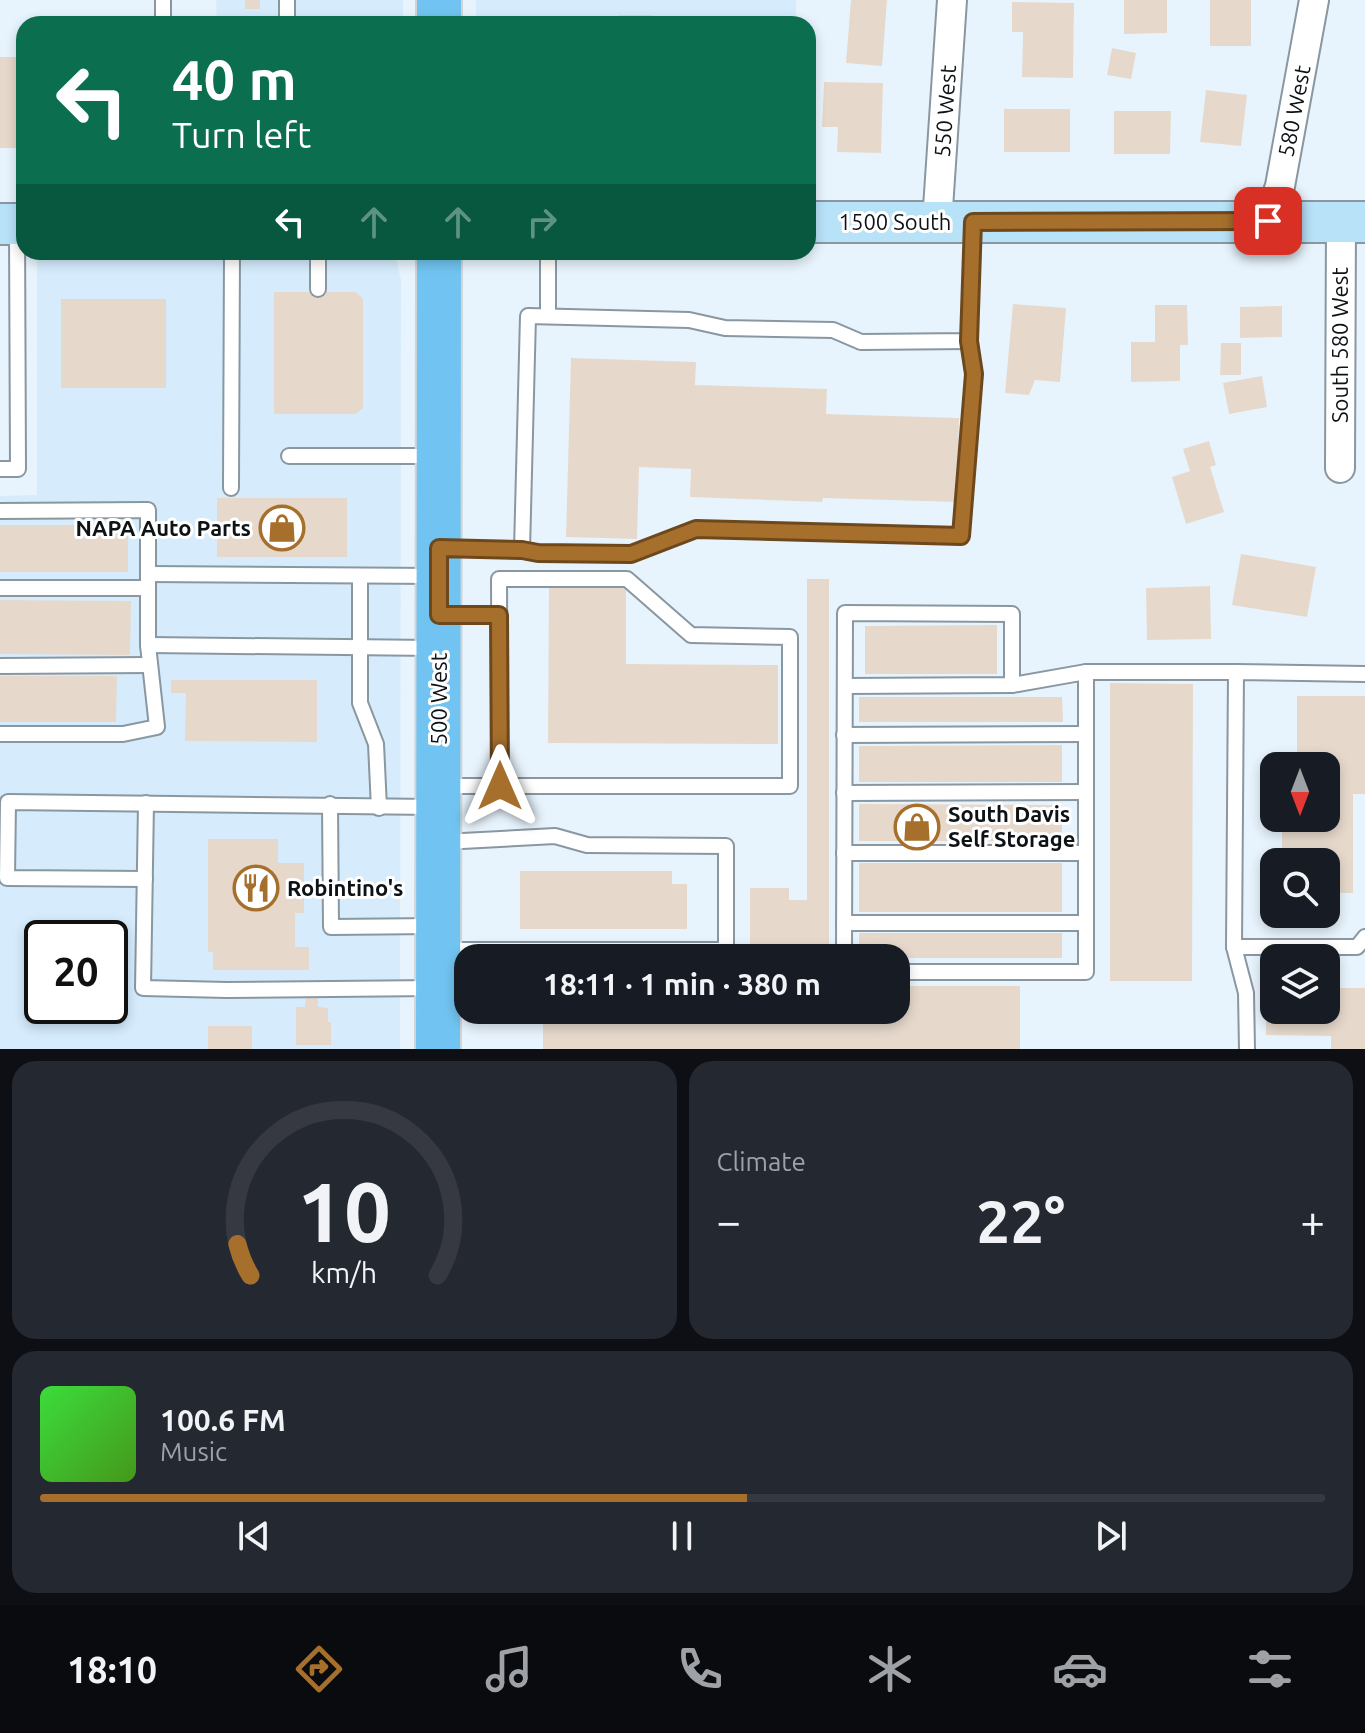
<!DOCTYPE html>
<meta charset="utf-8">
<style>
:root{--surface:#171b24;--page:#242831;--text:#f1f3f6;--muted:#9ea1a6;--line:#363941;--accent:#a76f2c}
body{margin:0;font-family:Ubuntu,sans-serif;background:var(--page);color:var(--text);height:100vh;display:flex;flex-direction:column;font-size:30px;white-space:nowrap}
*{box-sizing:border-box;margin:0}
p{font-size:26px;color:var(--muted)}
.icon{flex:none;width:44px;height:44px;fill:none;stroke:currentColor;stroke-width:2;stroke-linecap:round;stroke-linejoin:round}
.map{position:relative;height:1049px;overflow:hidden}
.details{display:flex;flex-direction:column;gap:12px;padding:12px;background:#0d0f14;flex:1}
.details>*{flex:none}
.hud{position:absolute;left:16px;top:16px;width:800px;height:244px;border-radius:24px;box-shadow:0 4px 12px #0003;background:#0b6e4f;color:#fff;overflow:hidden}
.needle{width:52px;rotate:180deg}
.controls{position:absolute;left:1260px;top:752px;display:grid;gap:16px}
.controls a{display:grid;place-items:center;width:80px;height:80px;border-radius:16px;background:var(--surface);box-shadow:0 4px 12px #0003;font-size:40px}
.speed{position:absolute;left:24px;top:920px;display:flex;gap:16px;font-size:40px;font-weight:700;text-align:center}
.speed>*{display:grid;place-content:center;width:104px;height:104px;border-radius:50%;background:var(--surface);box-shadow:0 4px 12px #0003;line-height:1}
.speed .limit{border:4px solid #111;border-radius:12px;background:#fff;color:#111}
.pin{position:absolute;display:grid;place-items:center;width:68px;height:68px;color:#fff;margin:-34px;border-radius:16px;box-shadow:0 4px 12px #0006}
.me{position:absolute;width:88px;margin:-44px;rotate:0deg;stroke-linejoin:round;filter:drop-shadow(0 0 6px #0008)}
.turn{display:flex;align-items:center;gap:28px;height:168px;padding:0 24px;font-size:36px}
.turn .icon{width:104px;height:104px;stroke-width:2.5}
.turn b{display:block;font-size:56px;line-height:68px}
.lanes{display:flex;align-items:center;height:76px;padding:0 24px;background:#0003;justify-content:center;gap:40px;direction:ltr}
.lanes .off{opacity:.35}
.big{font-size:60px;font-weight:700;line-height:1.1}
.details .tile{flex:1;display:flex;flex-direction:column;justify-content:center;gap:12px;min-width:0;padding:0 28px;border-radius:24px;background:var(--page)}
.details .dial{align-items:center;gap:0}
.dial svg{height:208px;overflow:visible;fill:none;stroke:var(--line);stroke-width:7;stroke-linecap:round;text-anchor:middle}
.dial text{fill:var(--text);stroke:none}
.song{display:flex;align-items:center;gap:24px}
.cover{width:96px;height:96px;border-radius:12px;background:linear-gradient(135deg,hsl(120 70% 55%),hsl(100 70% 35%))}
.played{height:8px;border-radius:4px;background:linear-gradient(90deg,var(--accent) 55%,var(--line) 55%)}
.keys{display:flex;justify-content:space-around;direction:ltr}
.heat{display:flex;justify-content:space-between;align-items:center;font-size:44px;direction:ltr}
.details .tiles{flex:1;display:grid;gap:12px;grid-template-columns:1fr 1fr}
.tile:last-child{grid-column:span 2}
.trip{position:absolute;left:454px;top:944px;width:456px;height:80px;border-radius:24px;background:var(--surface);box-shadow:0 4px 12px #0003;font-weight:700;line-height:80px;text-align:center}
.menu{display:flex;height:128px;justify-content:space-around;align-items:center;background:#090b0e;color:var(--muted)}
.menu .icon{width:56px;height:56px}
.menu .on{color:var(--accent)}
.menu b{font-size:36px;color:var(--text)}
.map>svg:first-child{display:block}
.built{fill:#d6ecfd;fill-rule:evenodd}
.building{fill:#e6d9cc}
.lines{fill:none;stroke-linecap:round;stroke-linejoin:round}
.lane-casing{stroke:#8997a1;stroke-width:18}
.street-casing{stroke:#8997a1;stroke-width:32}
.secondary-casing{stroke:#8997a1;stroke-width:44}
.primary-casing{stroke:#d3d4d5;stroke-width:48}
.lane{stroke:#fff;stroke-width:14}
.street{stroke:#fff;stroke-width:28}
.secondary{stroke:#b8e2f8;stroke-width:40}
.primary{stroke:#71c4f1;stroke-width:44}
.route-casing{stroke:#6d481d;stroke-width:20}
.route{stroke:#a76f2c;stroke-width:14}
.labels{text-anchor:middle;stroke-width:6;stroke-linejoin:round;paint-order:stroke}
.street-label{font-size:22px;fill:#0d1215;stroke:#fff}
.poi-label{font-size:22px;font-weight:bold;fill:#0d1215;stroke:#fff;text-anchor:start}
</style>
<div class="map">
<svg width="1365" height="1049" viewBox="0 0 1365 1049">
<rect width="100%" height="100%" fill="#e8f4fd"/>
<g class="built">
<polygon points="216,0 403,0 403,24 217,24"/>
<rect x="476" y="0" width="320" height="24"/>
<path d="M37 252H386L397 261 401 281 400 1049H0V496L37 495ZM42 938H110V1006H42Z"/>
</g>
<g class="building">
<rect x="245" y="0" width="15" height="9"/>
<polygon points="851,0 887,0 882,66 846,63"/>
<polygon points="1124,0 1167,0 1167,33 1124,34"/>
<rect x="1210" y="0" width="41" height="46"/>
<polygon points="1012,2 1074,3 1073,78 1022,77 1023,32 1012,32"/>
<rect x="618" y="15" width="35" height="9"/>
<polygon points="1112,48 1136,53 1131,79 1107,75"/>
<rect x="0" y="57" width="24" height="91"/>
<polygon points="824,82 883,83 881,153 837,152 838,127 822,127"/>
<polygon points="1206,90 1247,95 1241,146 1200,142"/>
<rect x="1004" y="109" width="66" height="43"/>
<polygon points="1114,111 1171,111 1170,154 1114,154"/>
<polygon points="274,292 356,292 363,299 363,408 356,414 274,414"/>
<rect x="61" y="299" width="105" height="89"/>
<polygon points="1013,304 1066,308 1060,382 1035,380 1029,395 1005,393"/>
<polygon points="1155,305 1187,305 1188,345 1180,345 1180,381 1131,382 1131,342 1155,342"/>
<polygon points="1282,306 1282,337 1240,338 1240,307"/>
<polygon points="1221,343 1241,343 1241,375 1220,375"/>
<polygon points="571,358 696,362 695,385 827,389 826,414 959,418 957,502 823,498 822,502 690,497 691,469 639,467 637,539 566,537"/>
<polygon points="1262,376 1267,407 1229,414 1223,383"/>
<polygon points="1209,441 1216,465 1210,467 1224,512 1186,524 1172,477 1190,471 1183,449"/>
<rect x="217" y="498" width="130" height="59"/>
<rect x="0" y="525" width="128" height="47"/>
<polygon points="1241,554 1316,567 1307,617 1232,605"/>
<polygon points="807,579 829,579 829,958 750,958 750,888 789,888 789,900 807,900"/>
<polygon points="1210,586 1211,639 1147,640 1146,588"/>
<polygon points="549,587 626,587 626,664 778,665 778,744 548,743"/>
<polygon points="0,600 131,601 130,655 0,654"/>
<polygon points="997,625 997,674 865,674 865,626"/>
<polygon points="0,676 117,676 116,722 0,722"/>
<polygon points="171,680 317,680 317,742 185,741 186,693 171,693"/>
<polygon points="1110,683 1193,684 1192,981 1110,981"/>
<polygon points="1297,696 1365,696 1365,794 1353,794 1353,893 1326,893 1326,862 1282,862 1282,818 1326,818 1326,766 1297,766"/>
<polygon points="859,697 1062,697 1063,722 859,722"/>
<polygon points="1062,745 1062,782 859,782 859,746"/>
<polygon points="859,804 1062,805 1062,841 859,841"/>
<polygon points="208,839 278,839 278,863 304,863 304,913 295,913 295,947 309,947 309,970 213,970 213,952 208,952"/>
<rect x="859" y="863" width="203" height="49"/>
<polygon points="520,871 672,871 672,884 687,884 687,929 520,929"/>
<rect x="859" y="933" width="203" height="25"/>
<polygon points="1266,963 1274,964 1274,1010 1326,1010 1326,964 1330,964 1330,988 1365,988 1365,1049 1331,1049 1331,1036 1266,1035"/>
<polygon points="896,986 1020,986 1020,1049 543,1049 543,1010 896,1010"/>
<polygon points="306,997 318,998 318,1007 328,1008 328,1022 331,1022 331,1045 296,1045 296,1007 305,1007"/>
<rect x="208" y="1026" width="44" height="23"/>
</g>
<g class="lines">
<g class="lane-casing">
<g id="lane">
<polyline points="287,0 287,24"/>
<polyline points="163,24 163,0"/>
<polyline points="318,289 318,252"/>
<polyline points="548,316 548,252"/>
<polyline points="289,456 434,456"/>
<polyline points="0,469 18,469 17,228"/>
<polyline points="231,488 232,252"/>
<polyline points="0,511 148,510 148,645 157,727 123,734 0,734"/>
<polyline points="442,548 522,550 528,316 689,320 725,328 833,330 861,342 969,341 973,226"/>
<polyline points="522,550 538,553 631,554 696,529 961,536 974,374 969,341"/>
<polyline points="148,574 436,576"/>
<polyline points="360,576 360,703 376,744 379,808"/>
<polyline points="0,588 148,588"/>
<polyline points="443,615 499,615"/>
<polyline points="148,645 434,648"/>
<polyline points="0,666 150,665"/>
<polyline points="845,686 1012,685 1086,672 1236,672"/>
<polyline points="844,735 1086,734"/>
<polyline points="443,786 790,786 790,637 691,635 627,579 499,579 500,786"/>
<polyline points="844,793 1086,792"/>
<polyline points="146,803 143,988 227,990 434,988"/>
<polyline points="330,804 331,927 434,926"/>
<polyline points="443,842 555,836 587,845 726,846 726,950 444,950"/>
<polyline points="844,853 1086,853"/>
<polyline points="145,879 7,878 8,802 434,807"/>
<polyline points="844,923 1086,923"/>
<polyline points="1234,947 1357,947 1365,937"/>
<polyline points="844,958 845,613 1012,614 1012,685"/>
<polyline points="896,972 1086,972 1086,672"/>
<polyline points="1247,1049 1246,993 1234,947 1236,672 1365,674"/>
</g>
</g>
<g class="street-casing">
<g id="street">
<polyline points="1268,221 1280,186 1314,0"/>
<polyline points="937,223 952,0"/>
<polyline points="1340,468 1341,222"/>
</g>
</g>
<g class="secondary-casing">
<g id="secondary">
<polyline points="808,222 1365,222"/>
<polyline points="0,224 24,224"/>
</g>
</g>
<g class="primary-casing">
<g id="primary">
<polyline points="439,0 439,24"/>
<polyline points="438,1049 439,252"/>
</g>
</g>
<use href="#lane" class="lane"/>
<use href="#street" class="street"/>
<use href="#secondary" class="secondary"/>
<use href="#primary" class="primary"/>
</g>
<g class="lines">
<g class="route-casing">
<polyline id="route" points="500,786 499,615 439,615 439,548 522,550 538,553 631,554 696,529 961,536 974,374 969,341 973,222 1268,221"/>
</g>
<use href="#route" class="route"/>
</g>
<defs>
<g id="shop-ring" transform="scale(2.3)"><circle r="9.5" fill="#fff" stroke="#a76f2c" stroke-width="1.5"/><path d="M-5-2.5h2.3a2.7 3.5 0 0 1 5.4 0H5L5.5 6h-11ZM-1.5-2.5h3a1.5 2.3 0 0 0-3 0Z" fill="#a76f2c"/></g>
<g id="restaurant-ring" transform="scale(2.3)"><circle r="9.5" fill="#fff" stroke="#a76f2c" stroke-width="1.5"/><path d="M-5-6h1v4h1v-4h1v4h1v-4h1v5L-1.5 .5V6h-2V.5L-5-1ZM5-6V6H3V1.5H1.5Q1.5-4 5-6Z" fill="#a76f2c"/></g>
</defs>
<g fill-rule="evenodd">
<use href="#shop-ring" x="282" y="528"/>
<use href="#shop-ring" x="917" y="827"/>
<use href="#restaurant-ring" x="256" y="888"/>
</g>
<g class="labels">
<g class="street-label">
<text transform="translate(945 111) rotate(-86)" y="8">550 West</text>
<text transform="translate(1294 111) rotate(-79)" y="8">580 West</text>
<text x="895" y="230">1500 South</text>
<text transform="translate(1340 345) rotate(-90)" y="8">South 580 West</text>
<text transform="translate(439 699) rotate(-90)" y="8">500 West</text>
</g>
<g class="poi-label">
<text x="251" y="536" text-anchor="end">NAPA Auto Parts</text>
<text x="948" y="822">South Davis<tspan x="948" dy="25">Self Storage</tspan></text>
<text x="287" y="896">Robintino's</text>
</g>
</g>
</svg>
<div class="controls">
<a><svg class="needle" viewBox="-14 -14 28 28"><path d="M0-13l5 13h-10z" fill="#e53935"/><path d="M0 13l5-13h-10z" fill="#9ea1a6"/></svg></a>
<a><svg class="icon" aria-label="search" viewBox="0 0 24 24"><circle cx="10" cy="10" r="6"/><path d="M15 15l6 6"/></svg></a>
<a><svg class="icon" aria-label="layers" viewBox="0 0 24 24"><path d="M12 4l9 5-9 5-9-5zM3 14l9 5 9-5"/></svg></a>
</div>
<div class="speed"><div class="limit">20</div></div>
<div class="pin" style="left:1268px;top:221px;background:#d93025"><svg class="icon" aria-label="arrive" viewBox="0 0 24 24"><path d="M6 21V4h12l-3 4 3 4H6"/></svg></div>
<svg class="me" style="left:500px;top:786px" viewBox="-20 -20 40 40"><path d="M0-17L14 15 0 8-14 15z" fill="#a76f2c" stroke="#fff" stroke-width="4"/></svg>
<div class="trip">18:11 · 1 min · 380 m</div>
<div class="hud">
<div class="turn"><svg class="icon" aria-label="left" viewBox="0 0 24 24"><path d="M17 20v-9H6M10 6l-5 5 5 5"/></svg><div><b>40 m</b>Turn left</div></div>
<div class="lanes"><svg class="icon" aria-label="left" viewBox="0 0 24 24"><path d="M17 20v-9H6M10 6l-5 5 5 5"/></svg><svg class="icon off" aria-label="ahead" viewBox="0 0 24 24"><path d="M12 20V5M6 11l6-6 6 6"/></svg><svg class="icon off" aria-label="ahead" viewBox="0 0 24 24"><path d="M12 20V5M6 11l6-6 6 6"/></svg><svg class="icon off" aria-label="right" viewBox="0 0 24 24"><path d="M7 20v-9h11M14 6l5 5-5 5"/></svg></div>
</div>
</div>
<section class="details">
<div class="tiles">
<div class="tile dial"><svg viewBox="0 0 100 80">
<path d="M14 69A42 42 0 1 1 86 69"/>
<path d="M14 69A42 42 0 0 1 9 57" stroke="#a76f2c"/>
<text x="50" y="56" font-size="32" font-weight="700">10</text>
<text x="50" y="72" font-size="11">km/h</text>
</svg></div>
<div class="tile"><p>Climate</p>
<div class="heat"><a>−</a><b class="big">22°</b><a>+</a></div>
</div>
<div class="tile">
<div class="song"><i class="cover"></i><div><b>100.6 FM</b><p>Music</p></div></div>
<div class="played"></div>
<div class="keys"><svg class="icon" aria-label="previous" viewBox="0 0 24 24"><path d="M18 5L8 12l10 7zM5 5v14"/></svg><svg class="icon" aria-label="pause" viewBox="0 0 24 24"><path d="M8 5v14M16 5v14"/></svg><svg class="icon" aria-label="next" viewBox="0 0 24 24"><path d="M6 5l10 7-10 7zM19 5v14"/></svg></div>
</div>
</div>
</section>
<nav class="menu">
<b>18:10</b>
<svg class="icon on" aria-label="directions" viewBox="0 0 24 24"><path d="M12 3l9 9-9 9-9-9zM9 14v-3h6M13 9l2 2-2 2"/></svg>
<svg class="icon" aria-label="music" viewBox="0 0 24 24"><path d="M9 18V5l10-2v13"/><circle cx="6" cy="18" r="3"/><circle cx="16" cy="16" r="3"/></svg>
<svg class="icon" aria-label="phone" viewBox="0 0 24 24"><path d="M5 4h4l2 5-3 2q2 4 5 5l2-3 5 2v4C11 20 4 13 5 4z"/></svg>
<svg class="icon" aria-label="climate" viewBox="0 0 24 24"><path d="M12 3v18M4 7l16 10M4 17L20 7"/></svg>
<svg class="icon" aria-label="car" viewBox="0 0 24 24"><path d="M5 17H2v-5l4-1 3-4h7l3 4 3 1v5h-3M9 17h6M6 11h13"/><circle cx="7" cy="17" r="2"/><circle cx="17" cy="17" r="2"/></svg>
<svg class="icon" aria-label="filters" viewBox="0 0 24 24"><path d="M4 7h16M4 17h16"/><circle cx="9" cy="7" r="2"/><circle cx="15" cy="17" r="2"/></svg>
</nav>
